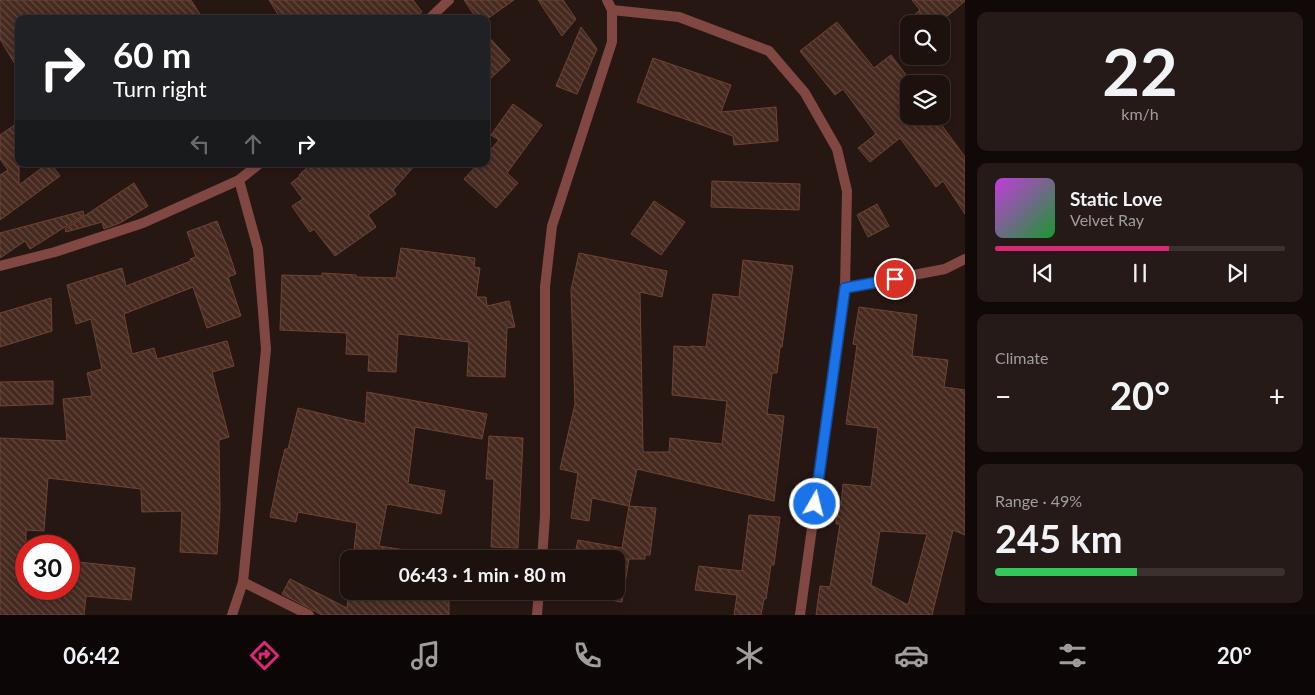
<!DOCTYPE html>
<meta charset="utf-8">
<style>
:root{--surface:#1d110e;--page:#251a17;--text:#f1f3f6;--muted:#a09d9e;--line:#3b312e;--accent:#db2777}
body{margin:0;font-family:Lato,sans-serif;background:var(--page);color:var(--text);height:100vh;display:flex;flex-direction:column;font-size:19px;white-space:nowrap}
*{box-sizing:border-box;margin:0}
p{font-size:16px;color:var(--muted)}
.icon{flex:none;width:28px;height:28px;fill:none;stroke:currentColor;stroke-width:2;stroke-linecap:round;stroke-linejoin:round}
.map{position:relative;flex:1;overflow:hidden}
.side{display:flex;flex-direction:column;gap:12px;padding:12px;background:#100908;width:350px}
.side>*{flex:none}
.top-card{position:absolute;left:15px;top:15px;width:475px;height:152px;border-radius:10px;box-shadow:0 2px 8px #0003,0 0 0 1px var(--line);background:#202124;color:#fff;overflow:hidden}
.fabs{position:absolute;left:900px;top:15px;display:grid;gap:10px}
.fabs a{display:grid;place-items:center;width:50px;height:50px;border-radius:10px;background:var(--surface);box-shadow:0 2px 8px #0003,0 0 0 1px var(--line);font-size:25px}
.speed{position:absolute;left:15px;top:535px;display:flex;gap:10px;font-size:25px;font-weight:700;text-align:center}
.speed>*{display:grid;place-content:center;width:65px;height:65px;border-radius:50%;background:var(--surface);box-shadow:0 2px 8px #0003,0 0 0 1px var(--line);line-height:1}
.speed .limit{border:8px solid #d22;background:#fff;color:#111}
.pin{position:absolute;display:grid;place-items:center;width:42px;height:42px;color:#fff;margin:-21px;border:2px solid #fff;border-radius:50%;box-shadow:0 1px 5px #0007}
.me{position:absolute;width:55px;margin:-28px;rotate:8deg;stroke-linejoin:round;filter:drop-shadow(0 0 4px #0008)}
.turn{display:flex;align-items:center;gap:18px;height:105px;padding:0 15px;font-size:22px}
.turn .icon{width:65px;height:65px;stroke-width:2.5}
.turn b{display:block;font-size:35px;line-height:42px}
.lanes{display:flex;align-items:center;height:48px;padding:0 15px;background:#0003;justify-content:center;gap:25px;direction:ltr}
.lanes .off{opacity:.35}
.big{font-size:38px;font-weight:700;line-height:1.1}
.side .card{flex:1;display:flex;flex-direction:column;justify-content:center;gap:8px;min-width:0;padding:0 18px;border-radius:10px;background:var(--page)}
.side .dial{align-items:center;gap:0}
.dial b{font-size:65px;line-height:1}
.song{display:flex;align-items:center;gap:15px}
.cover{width:60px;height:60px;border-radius:8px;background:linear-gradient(135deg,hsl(290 70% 55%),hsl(130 70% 35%))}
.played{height:5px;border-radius:2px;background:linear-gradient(90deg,var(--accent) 60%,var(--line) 60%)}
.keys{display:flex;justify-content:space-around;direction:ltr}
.heat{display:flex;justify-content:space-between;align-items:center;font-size:28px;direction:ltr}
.charge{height:8px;border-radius:4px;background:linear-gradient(90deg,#34c759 49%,var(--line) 0)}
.trip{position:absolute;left:340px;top:550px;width:285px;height:50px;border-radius:10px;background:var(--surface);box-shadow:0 2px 8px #0003,0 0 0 1px var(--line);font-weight:700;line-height:50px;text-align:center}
.menu{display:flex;height:80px;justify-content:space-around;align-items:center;background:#0c0706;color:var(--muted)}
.menu .icon{width:35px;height:35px}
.menu .current{color:var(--accent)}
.menu b{font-size:22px;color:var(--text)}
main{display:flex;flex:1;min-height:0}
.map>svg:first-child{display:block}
.building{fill:url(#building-back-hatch);stroke:#6f4335;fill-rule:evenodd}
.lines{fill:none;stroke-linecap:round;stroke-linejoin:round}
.street{stroke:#814742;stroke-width:10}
.route-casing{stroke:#114b97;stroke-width:12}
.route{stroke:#1a73e8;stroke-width:9}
</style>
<main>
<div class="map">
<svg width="965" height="615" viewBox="0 0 965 615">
<defs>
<pattern id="building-back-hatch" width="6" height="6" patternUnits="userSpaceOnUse" patternTransform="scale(1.25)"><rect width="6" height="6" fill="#462a20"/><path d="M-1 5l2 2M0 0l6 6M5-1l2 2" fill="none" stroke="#624940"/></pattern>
</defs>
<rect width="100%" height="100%" fill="#271712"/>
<g class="building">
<polygon points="0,0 191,0 203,19 19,19 19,71 0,39"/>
<polygon points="269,0 413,0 422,12 411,19 281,19"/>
<polygon points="464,0 514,0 487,19 477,19"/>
<polygon points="538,0 563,0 576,19 562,36"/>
<polygon points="912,0 965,0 965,1 938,24 904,24 920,10"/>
<polygon points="837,22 874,68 891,55 909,79 909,116 935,116 965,157 965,214 943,181 936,187 900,138 870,162 858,148 876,134 843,89 835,95 800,51"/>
<polygon points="581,27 597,49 577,94 556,86"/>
<polygon points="486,34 510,60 486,83"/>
<polygon points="653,58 731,85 721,112 776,107 778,141 734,145 733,136 637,102"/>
<polygon points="513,104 542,125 507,173 518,183 496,208 464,179 478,164 486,164 486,155 499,140 491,135"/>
<polygon points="19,122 19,185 47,164 51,164 60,176 0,220 0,175 8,170 0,159 0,135"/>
<polygon points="311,164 416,164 393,190 396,194 368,215 376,227 335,256 314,229 310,232 292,206 303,199 291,183 300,176 299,175"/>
<polygon points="712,181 800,184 799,210 711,207"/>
<polygon points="134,183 148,206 120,223 104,229 102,222 66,232 65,229"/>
<polygon points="654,201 685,222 661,255 631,234"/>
<polygon points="877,204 889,226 868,237 857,215"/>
<polygon points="83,211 84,215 30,249 25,241 0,258 0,233"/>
<polygon points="217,221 227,247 236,274 228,277 241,316 207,328 193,287 124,314 132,354 154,348 157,359 227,341 234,366 212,372 229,437 219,440 220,510 217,554 180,552 182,511 142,512 141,489 48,478 44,531 26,530 26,589 69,589 69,561 135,568 131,600 86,596 84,615 0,615 0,438 67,441 63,399 92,396 87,373 102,369 91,319 76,324 67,285 122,268 126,286 191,261 190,259 196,257 187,232"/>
<polygon points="401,248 475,258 474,267 480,268 476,297 486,297 487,306 509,301 515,327 507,328 505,377 467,376 469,342 398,334 396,372 368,371 369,355 346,354 347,333 280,330 282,275 322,276 322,273 356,275 356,277 396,278"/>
<polygon points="579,253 667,271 662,297 640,292 643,452 669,452 670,438 722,444 727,401 672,395 674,346 691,347 691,346 706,347 713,294 739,297 743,260 793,266 782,347 780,347 777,373 772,373 767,414 784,416 774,501 637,469 629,506 592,498 589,521 571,518 578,473 560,469 575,404 571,290"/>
<polygon points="51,298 52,331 0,347 0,313"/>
<path d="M859 307 917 315 912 356 948 360 944 387 965 390V535L953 530 932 615H816L820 586 830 587 840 524H836V505H841L843 484 871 487 878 428 846 424 857 345 853 344ZM880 531 927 534 908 605 871 585Z"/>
<polygon points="53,381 53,404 0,406 0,382"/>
<polygon points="367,392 487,414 482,439 415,427 408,484 445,491 441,514 387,504 379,546 438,555 437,559 353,559 357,523 298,512 296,522 270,517 279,473 285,449 288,449 298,408 365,424"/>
<polygon points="489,436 523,438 518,548 491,547 494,479 486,479"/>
<polygon points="629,506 656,508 650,555 645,555 645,559 629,559 622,602 555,591 616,591 616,559 560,559 560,556 574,558 578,540 622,548"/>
<polygon points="749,515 780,517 774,565 771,565 766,599 764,599 761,615 734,615 737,595 695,590 699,566 742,571"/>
<polygon points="290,579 347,608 349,591 449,591 449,615 322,615 282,594"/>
</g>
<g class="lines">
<g class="street">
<polyline points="612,10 679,17 769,51 805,93 837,149 847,191 845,288 800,615"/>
<polyline points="429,19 449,0"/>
<polyline points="0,266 55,252 143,223 239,180 259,164"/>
<polyline points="845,288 945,269 965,259"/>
<polyline points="542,559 545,516 545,287 552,226 612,42 612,10 607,0"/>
<polyline points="243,582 309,615"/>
<polyline points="232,615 243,582 266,349 258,249 239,180"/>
<polyline points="537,615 539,591"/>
</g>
</g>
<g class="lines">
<g class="route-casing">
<polyline id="route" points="815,504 845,288 895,279"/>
</g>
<use href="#route" class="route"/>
</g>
</svg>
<div class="fabs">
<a><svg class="icon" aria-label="search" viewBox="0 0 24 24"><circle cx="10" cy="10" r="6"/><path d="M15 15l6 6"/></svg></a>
<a><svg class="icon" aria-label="layers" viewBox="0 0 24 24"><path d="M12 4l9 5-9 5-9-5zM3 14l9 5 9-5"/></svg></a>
</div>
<div class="speed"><div class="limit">30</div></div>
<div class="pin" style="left:895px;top:279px;background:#d93025"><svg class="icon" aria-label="arrive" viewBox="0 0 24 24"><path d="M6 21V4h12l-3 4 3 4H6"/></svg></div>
<svg class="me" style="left:815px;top:504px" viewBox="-20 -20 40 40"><circle r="17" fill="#1a73e8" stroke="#fff" stroke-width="3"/><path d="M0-11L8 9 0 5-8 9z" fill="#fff"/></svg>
<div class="trip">06:43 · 1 min · 80 m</div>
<div class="top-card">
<div class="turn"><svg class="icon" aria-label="right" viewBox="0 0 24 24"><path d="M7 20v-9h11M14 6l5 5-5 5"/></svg><div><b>60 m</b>Turn right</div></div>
<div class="lanes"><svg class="icon off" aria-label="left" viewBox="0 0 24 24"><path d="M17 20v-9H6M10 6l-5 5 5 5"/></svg><svg class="icon off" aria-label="ahead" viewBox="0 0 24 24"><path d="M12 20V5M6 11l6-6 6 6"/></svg><svg class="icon" aria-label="right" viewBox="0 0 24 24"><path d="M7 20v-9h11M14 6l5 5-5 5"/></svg></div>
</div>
</div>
<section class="side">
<div class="card dial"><b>22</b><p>km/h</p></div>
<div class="card">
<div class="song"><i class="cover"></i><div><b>Static Love</b><p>Velvet Ray</p></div></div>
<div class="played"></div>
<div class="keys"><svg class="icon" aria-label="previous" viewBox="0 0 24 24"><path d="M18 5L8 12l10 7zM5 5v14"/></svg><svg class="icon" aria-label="pause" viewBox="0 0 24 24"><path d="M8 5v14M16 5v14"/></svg><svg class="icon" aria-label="next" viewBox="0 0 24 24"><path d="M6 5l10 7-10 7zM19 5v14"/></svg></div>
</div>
<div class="card"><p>Climate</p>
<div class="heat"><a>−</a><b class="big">20°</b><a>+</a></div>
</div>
<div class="card"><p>Range · 49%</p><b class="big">245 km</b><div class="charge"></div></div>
</section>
</main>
<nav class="menu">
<b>06:42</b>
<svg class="icon current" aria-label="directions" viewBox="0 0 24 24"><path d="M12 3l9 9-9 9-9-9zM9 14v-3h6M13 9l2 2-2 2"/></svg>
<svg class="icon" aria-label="music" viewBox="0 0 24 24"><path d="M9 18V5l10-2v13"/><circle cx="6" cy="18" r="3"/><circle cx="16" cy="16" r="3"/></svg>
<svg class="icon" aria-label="phone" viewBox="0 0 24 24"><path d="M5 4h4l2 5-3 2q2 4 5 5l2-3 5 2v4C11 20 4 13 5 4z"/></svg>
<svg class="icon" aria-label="climate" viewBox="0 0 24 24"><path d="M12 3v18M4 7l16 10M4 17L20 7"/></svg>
<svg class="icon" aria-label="car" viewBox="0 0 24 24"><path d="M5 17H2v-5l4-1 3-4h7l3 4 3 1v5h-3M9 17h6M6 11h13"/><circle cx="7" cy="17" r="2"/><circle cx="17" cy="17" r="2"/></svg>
<svg class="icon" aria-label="filters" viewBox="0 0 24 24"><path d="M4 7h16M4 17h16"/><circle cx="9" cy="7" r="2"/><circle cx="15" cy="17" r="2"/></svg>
<b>20°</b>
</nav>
